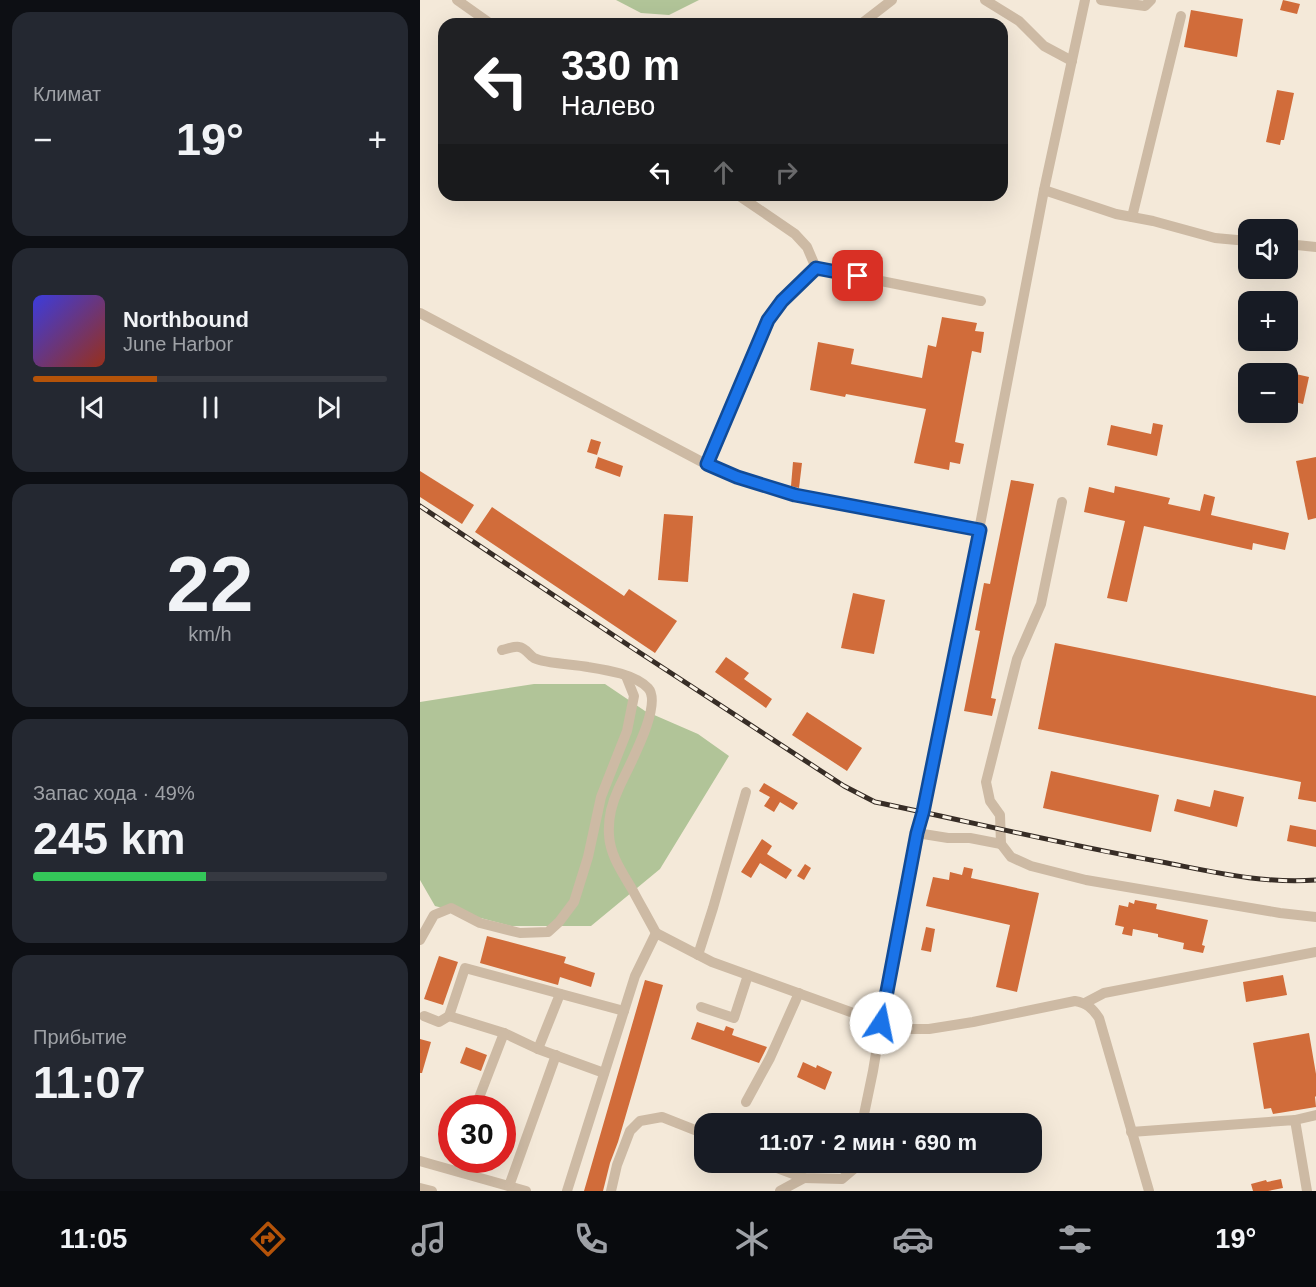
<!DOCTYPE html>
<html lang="ru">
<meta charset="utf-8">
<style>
:root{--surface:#171b24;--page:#242831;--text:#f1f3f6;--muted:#9ea1a6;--line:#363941;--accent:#b45309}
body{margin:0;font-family:Helvetica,sans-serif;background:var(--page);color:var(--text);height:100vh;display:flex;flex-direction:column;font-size:22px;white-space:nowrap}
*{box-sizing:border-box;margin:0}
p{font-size:20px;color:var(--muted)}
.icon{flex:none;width:33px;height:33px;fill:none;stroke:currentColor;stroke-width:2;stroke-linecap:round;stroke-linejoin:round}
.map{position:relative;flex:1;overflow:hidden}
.sheet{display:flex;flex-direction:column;gap:12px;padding:12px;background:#0d0f14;width:420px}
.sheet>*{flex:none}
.guide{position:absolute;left:18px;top:18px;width:570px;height:183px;border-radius:18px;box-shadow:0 6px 24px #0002;background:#202124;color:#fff;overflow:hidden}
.buttons{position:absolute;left:818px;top:219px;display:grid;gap:12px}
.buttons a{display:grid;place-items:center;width:60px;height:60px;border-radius:12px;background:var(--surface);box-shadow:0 6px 24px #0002;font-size:30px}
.speed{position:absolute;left:18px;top:1095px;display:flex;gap:12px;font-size:30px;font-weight:700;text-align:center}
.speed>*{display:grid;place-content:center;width:78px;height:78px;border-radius:50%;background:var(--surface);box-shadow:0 6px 24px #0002;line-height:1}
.speed .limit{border:9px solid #d22;background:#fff;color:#111}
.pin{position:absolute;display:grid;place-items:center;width:51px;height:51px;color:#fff;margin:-26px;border-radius:12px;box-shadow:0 3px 9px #0006}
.me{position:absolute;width:66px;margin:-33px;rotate:11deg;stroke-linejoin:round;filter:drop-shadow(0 0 4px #0008)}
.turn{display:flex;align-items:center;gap:21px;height:126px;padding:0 24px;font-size:27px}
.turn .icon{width:78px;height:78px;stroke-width:2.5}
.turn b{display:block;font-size:42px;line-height:51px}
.lanes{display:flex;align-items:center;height:57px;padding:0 24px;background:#0003;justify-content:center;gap:30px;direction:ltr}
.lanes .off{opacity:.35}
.big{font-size:45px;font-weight:700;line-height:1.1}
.sheet .widget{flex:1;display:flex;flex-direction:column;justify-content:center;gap:9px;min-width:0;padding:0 21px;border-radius:18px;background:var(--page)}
.sheet .dial{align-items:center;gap:0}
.dial b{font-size:78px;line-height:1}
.song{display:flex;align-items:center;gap:18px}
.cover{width:72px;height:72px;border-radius:9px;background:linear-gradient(135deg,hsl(240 70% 55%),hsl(10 70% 35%))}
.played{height:6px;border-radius:3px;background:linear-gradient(90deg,var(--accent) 35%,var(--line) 35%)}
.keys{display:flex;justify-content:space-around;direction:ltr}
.heat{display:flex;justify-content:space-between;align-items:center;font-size:33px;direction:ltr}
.charge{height:9px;border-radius:4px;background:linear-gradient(90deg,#34c759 49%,var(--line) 0)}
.trip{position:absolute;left:274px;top:1113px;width:348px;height:60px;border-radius:18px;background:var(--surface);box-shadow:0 6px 24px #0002;font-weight:700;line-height:60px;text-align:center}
.tabs{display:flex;height:96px;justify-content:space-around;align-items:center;background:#090b0e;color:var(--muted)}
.tabs .icon{width:42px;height:42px}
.tabs .selected{color:var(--accent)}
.tabs b{font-size:27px;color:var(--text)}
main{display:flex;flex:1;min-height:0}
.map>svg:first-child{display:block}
.green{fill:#b1c498}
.building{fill:#d16c3a}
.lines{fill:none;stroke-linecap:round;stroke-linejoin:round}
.minor{stroke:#cdbaa4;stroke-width:10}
.rail-casing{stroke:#372d26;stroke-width:5}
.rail{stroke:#fbf3e6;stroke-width:3;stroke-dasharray:9;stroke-linecap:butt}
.route-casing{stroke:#114b97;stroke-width:15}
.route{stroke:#1a73e8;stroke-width:10}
</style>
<main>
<section class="sheet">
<div class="widget"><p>Климат</p>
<div class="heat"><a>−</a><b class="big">19°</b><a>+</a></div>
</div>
<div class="widget">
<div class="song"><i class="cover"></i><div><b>Northbound</b><p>June Harbor</p></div></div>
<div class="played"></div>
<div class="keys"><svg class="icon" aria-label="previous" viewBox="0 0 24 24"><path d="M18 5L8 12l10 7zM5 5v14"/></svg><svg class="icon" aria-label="pause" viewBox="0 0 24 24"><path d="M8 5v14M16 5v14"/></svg><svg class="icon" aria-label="next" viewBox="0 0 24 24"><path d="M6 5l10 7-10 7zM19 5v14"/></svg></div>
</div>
<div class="widget dial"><b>22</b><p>km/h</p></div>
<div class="widget"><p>Запас хода · 49%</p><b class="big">245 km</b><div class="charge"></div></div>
<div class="widget"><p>Прибытие</p><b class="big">11:07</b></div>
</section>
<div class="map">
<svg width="896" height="1191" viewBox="0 0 896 1191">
<rect width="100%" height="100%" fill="#f4e9d9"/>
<g class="green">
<polygon points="196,0 279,0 249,15 221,13"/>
<polygon points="114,684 185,684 225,711 278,734 309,756 240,869 171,926 91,926 15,906 0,880 0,702"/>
</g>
<g class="building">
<polygon points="863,0 880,4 877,14 860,10"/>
<polygon points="771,10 823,19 817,57 764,47"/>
<polygon points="857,90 874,93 864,140 861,140 860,145 846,142"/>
<polygon points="522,317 557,323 555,331 564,332 561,353 552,351 535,442 544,444 540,464 530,462 529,470 494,463 506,409 426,394 425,397 390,390 398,342 434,349 431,364 502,378 508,345 516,347"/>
<polygon points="867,372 889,377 883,404 867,400"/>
<polygon points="733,423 743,425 737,456 687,445 691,425 731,434"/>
<polygon points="171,439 181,442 177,455 167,452"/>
<polygon points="178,457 203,466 200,477 175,468"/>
<polygon points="896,457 896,518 888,520 876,461"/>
<polygon points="373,462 382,463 379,488 371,486"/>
<polygon points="0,471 54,505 42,524 0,497"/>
<polygon points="591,480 614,484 571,698 576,699 572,716 544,711 560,631 555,630 564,583 570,584"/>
<polygon points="695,486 750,498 748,504 780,511 784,494 795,497 791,515 869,533 865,550 833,543 832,550 724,526 707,602 687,598 705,521 664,512 669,487 694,493"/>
<polygon points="72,507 204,596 209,589 257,621 235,653 55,532"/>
<polygon points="244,514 273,516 268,582 238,580"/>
<polygon points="433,593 465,600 454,654 421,648"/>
<polygon points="635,643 896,696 896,802 878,799 881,782 618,729"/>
<polygon points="306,657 329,673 324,679 352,699 346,708 295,672"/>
<polygon points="387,712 442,748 427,771 372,735"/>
<polygon points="631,771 739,795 731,832 623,808"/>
<polygon points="344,783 378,803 373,810 360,802 354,812 344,806 350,797 339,791"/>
<polygon points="794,790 824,797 817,827 754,811 757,799 790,807"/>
<polygon points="870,825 896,830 896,847 867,841"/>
<polygon points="342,839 352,846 347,854 372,870 366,879 340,863 331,878 321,872"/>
<polygon points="385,864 391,868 384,880 377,876"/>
<polygon points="544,867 553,869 551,878 619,893 597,992 576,987 590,925 506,906 513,877 529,880 530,872 542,875"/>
<polygon points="715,900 737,904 736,909 788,920 782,945 785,946 783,953 763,949 764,943 738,937 738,934 713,929 712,936 702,934 704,927 695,925 699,905 708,907 709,902 714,904"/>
<polygon points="506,927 515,929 511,952 501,950"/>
<polygon points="67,936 146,957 144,963 175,973 171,987 140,977 138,985 60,963"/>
<polygon points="19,956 38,962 23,1005 4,999"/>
<polygon points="863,975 867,995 826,1002 823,982"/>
<polygon points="225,980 243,985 217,1077 198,1142 190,1163 183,1191 164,1191"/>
<polygon points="277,1022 304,1031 306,1026 314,1029 312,1035 347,1047 339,1063 271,1039"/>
<polygon points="889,1033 896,1074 896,1096 895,1097 896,1107 853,1114 851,1108 844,1109 833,1043"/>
<polygon points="0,1039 11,1042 2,1073 0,1073"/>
<polygon points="46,1047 67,1055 61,1071 40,1063"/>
<polygon points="383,1062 396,1068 397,1065 412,1072 405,1090 377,1077"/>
<polygon points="861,1179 863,1188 848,1191 833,1191 831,1184 846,1180 847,1182"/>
</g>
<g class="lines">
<g class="minor">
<polyline points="37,0 71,24"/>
<polyline points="565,0 599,21 624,46 652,61"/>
<path d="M665 0 624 190 559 530 503 812 497 833 461 1023 488 1029H509L553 1022 655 1001C667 1003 672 1008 679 1018L729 1191"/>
<polyline points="681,0 725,6 731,0"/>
<polyline points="441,24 472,0"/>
<polyline points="624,190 696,214 733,221 795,238 828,241"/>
<polyline points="318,195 375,234 387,247 396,268"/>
<polyline points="712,217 761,16"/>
<polyline points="867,244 896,247"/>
<polyline points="0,313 282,462 317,477 375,495 559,530"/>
<polyline points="287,464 348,320 362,301 396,268 561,301"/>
<polyline points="642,502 621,604 597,659 566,782 570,801 580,815 581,844 591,857 611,866 666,880 860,913 896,917"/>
<path d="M82 650C87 649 94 646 99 647 106 648 109 655 114 658 126 664 154 664 168 667 187 670 214 674 228 688 244 705 206 771 198 790 192 803 188 820 189 835 190 855 202 872 212 889 220 904 228 918 236 933"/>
<polyline points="497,833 528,838 550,838 581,844"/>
<polyline points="0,940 14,915 31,908 60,923 100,933 128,932 139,922 154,902 168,857 181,797 207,731 214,696 206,676"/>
<polyline points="278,955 293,908 326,792"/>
<polyline points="665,1003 684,993 896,952"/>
<polyline points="281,1007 314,1018 328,975"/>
<polyline points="4,1016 19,1022 29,1016"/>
<polyline points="118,1049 140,994"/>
<polyline points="184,1073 118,1049 84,1033 29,1016 45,968 204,1011"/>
<polyline points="326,1102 350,1058 379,993"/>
<polyline points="55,1108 84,1033"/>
<polyline points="875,1120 896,1115"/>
<polyline points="711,1132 875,1120 887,1191"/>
<polyline points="0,1161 106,1191"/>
<polyline points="341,1162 384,1178 422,1179 435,1168 436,1162"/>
<polyline points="89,1186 136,1055"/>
<polyline points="0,1188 12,1191"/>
<polyline points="147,1191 215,976 236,933 292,962 461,1023 453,1071 442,1124"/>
<polyline points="191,1191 197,1165 210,1131 220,1121 242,1117 285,1134"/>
<polyline points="360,1191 384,1178"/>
</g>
<g class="rail-casing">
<path id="rail" d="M0 506 208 645 424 786 455 802C551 822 646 845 742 862 794 872 843 884 896 880"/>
</g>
<use href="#rail" class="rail"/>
</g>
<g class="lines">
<g class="route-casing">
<polyline id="route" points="438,276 396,268 362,301 348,320 287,464 317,477 375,495 560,530 503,812 497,833 461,1023"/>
</g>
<use href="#route" class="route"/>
</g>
</svg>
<div class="buttons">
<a><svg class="icon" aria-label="sound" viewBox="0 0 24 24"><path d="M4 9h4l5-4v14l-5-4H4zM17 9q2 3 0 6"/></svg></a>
<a>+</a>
<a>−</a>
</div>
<div class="speed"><div class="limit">30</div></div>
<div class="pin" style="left:438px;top:276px;background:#d93025"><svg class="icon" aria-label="arrive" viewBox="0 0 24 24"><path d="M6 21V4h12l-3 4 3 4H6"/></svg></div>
<svg class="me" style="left:461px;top:1023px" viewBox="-20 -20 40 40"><circle r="19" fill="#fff"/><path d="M0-13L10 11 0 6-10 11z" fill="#1a73e8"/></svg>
<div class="trip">11:07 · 2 мин · 690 m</div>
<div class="guide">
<div class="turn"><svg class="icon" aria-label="left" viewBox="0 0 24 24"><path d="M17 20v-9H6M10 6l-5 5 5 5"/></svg><div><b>330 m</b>Налево</div></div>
<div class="lanes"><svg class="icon" aria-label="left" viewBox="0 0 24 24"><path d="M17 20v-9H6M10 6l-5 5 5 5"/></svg><svg class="icon off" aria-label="ahead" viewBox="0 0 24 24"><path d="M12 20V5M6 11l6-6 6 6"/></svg><svg class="icon off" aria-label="right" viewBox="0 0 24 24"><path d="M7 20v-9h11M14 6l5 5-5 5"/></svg></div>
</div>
</div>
</main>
<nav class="tabs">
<b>11:05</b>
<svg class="icon selected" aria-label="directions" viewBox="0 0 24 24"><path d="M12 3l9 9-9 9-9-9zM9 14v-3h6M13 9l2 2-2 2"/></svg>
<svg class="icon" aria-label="music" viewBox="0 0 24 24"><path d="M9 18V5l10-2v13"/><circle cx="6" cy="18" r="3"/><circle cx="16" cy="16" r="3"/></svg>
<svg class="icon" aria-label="phone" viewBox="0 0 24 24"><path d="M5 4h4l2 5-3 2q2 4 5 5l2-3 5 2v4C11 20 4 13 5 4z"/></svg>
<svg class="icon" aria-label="climate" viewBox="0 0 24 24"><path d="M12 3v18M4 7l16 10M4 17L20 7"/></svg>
<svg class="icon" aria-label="car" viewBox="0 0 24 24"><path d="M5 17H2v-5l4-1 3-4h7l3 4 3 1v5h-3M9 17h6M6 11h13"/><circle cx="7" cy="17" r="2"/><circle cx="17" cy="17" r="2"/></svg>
<svg class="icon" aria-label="filters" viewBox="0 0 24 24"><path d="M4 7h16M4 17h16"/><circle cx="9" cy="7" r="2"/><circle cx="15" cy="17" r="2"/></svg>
<b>19°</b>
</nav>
